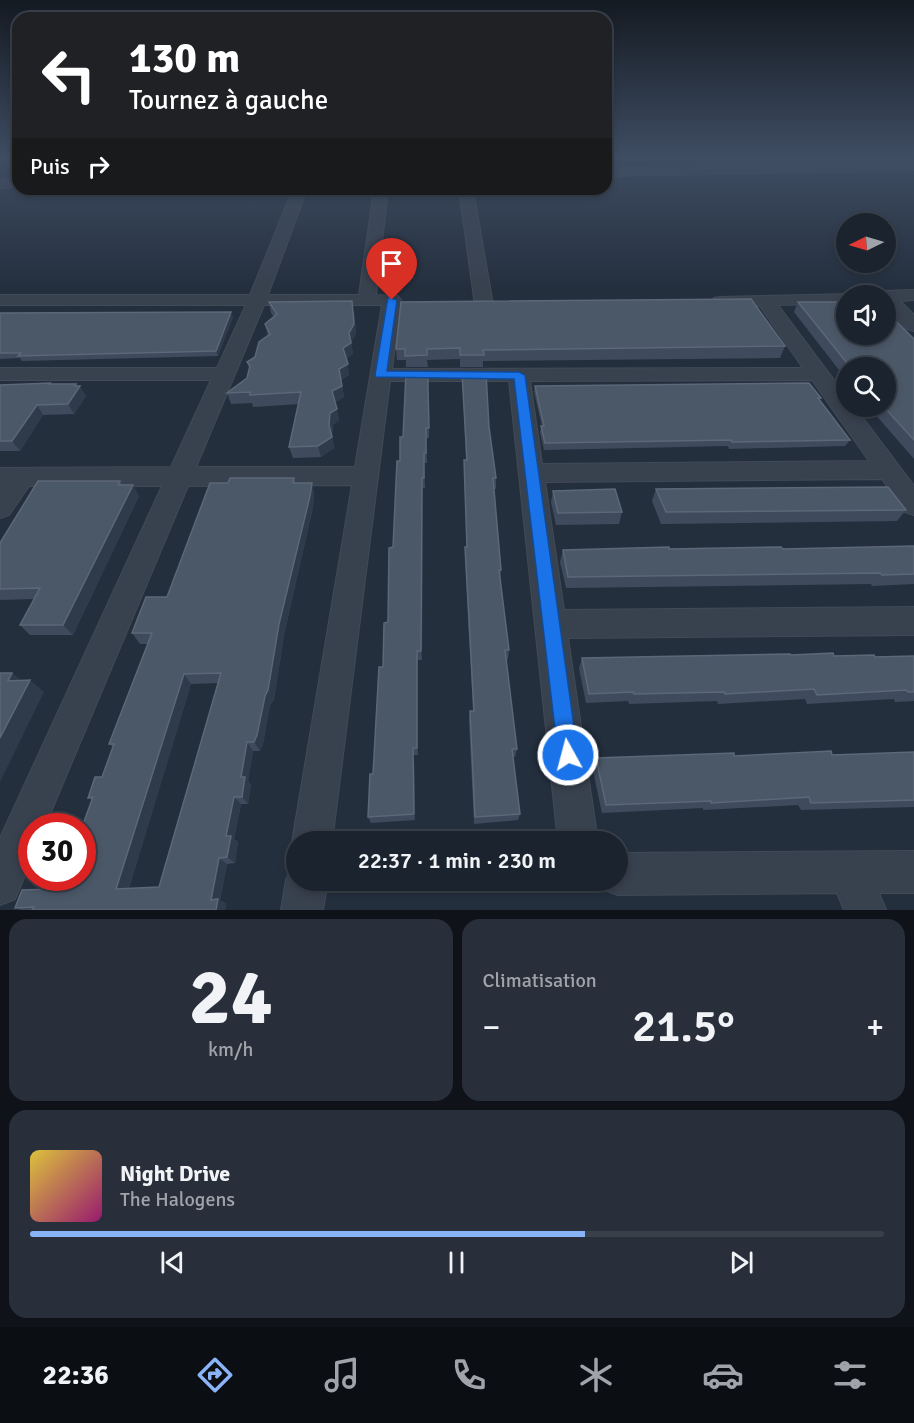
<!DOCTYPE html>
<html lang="fr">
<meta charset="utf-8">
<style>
:root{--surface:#1b232e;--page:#282f3a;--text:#f1f3f6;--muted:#a0a4aa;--line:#39404a;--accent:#8ab4f8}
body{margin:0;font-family:Signika,sans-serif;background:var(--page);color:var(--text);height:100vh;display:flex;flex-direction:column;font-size:22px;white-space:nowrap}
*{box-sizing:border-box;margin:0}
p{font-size:20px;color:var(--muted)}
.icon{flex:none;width:33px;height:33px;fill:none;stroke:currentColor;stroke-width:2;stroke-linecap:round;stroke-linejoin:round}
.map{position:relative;height:910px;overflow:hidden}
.drawer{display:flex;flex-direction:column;gap:9px;padding:9px;background:#0f1319;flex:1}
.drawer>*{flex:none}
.hud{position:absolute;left:12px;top:12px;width:600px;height:183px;border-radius:18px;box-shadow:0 3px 9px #0003,0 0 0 2px var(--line);background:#202124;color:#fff;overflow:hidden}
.needle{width:39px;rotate:265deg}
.buttons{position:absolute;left:836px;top:213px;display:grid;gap:12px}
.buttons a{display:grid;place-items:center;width:60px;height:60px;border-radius:50%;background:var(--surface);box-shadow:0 3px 9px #0003,0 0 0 2px var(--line);font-size:30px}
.speed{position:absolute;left:18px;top:813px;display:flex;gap:12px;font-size:30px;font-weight:700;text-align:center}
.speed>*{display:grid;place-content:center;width:78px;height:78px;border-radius:50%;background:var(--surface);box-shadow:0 3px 9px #0003,0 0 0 2px var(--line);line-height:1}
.speed .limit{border:9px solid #d22;background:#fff;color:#111}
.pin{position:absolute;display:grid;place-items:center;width:51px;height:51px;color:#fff;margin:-62px -26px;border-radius:50% 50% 50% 0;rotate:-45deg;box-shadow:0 0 6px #0007}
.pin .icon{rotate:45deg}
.me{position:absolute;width:66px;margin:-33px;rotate:353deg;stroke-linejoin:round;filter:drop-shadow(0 0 4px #0008)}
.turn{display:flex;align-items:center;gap:21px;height:126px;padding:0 18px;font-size:27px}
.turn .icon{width:78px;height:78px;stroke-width:2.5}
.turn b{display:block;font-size:42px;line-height:51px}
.then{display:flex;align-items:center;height:57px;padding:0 18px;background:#0003;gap:12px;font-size:22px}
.big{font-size:45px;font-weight:600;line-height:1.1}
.drawer .card{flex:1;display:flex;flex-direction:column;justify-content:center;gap:9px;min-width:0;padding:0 21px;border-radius:18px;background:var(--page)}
.drawer .dial{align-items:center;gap:0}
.dial b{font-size:78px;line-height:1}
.song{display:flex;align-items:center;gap:18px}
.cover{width:72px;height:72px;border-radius:9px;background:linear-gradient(135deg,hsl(50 70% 55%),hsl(320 70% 35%))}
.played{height:6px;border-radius:3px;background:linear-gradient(90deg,var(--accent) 65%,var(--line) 65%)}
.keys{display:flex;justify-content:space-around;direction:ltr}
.heat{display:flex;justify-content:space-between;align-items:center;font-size:33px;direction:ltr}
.drawer .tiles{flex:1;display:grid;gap:9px;grid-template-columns:1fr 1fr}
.card:last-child{grid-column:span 2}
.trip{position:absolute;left:286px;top:831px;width:342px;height:60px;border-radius:30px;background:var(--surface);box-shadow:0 3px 9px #0003,0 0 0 2px var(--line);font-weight:600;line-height:60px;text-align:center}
.tab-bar{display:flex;height:96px;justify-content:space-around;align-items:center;background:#0b0e12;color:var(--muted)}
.tab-bar .icon{width:42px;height:42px}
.tab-bar .on{color:var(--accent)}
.tab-bar b{font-size:27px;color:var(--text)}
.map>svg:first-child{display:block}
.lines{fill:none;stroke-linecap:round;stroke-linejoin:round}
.street-casing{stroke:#414a57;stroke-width:2}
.street{fill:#38414e;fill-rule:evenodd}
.wall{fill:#3f4b5c;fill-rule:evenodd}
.shaded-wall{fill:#2f3b4b}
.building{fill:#4b5868;stroke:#5c6777;stroke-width:1.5;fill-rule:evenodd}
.route{fill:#1a73e8;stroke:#114b97;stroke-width:1.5}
</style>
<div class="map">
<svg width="914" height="910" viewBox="0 0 914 910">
<rect width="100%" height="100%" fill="#242f3e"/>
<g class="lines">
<g class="street-casing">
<g id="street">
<polygon points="914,162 914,170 606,176 606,168"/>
<polygon points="18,179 18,187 0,188 0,180"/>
<path d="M293 189H307L268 295H359L374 189H388L376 295 398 296 401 300 392 369 803 368 760 306 720 307 714 306 711 302 714 298 720 297 852 294 846 296V303L778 305 846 396V406H854L914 486V515L905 512 882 479 545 482 564 610 914 607V635L568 638 598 842H558L509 381H390L332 842H297V854L292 842 352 485 188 486 45 826H32V859L15 899 0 905V838L162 486H29L9 515 0 518V468L171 467 211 380H0V368H217L246 305H0V295H250ZM264 305H382L355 467H196ZM812 380 869 461 542 464 530 381Z"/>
<polygon points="459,189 473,189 493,305 490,309 478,309 475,305"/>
<polygon points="914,290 914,300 900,301 914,315 914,331 907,329 885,306 885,296 877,296 885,291"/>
<polygon points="914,851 914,893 879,893 886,910 844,910 837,893 618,895 603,889 600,880 618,880 618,853"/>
<polygon points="297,863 297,880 328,880 323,910 281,910 286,880 292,865"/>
</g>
</g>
<use href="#street" class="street"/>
</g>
<g class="wall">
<polygon points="269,302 354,312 356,334 351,342 353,354 346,359 349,375 341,380 344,397 335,402 339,420 333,425 332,435 334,448 321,457 293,458 289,447 299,404 253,407 252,403 231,404 227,393 247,378 249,368 247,362 255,357 268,336 265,324 274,317 271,313"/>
<polygon points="401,302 785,346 780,358 483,361 483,367 460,367 460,359 427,360 428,367 406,367 406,360 397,360 396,349"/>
<polygon points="798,302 914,339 914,459 868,406 885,406 885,368 846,368 846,379 794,312"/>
<polygon points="0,313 233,317 218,356 22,361 20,358 0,359"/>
<polygon points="462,373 489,427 496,478 496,489 494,489 501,570 500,580 509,650 508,659 506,660 517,749 515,757 513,757 520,814 518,820 474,824 469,720 470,711 473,711 465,557 465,547 467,547 464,471 464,460 466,460"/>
<polygon points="50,383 51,384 77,386 86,396 74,414 43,415 20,451 0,451 0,385"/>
<polygon points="535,386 821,398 819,401 850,440 845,446 729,449 728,446 544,450 540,432 542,426 534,392"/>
<polygon points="429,397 429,438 426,438 427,463 424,463 425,488 423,488 422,660 418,660 418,755 414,755 415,820 371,823 368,817 388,622 400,461 403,437"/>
<path d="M294 478 296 483H312L314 494 313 507 284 635 274 700 270 705 263 744 260 751H253L248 781 251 785 248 804H241L234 839 238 842 235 863 227 864 220 900 226 904 225 910H22L15 908 54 889 82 878 92 800 88 798 102 777 113 747 109 744 148 644H140L132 633 167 597 228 483ZM218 683 159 887 129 888 191 684Z"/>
<polygon points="120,481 123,485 139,496 73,635 30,635 20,625 34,599 0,600 0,543"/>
<polygon points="656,489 906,510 897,521 661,524 652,501"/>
<polygon points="553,491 622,512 619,524 556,525 551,502"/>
<polygon points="914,546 914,584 872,586 871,584 566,588 560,562 563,550 783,549"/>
<polygon points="791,655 875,657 914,656 914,701 895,702 894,699 807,704 805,699 718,704 717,701 629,704 628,701 586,703 579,668 582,658"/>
<polygon points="914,752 914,807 801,810 798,805 703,810 703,808 602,813 592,766 596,758 832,755"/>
</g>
<g class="shaded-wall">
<polygon points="352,301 356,334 351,343 353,354 345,359 343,348 349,333"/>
<polygon points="231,312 233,317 218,356 216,351"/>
<polygon points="348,364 349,375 341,380 339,369"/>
<polygon points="76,384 78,388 80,386 86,396 74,414 68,404"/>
<polygon points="342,386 344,397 335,403 332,391"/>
<polygon points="37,405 43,415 20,451 12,441"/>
<polygon points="337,409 339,420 333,425 331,437 329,425 330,413"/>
<polygon points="332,437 334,448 321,457 318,446"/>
<polygon points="422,478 423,488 422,660 421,651"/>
<polygon points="312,483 314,494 313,507 284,635 274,700 270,705 263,744 260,751 254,742 265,696 279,624"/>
<polygon points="133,485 139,496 73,635 63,625"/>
<polygon points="417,651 418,660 418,755 417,748"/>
<polygon points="12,673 27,685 8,681"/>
<polygon points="184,674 191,684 127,894 116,889"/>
<polygon points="30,680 44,692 0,782 0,738"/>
<polygon points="247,742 253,751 248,781 251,785 248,804 242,797 241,777"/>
<polygon points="413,748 414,755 415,820 414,814"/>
<polygon points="234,797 241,804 234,839 238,842 235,863 227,857 226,836"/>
<polygon points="219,858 227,864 220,900 226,904 225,910 216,910 211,900"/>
</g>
<g class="building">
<polygon points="751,299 785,346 483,350 484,355 460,355 460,348 427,349 427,355 405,356 405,349 396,349 401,302"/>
<polygon points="352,301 354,324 349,333 351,343 343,348 348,364 339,369 342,386 332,391 337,409 330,413 329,425 332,437 318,446 289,447 301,392 250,395 250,392 227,393 247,378 250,366 247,362 255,357 259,342 270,334 265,324 277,314 269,302"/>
<polygon points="798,302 846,302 846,334 885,334 885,310 914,339 914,440 883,406 885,406 885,368 851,368"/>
<polygon points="231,312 216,351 18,356 21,353 0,353 0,313"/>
<polygon points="406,373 428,373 428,387 429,428 426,428 426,453 424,453 424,478 422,478 421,651 417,651 417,748 413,748 414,814 368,817 370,774 373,774 379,667 383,667 384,623 388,622 389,548 393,547 397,461 400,461 400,437 403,437"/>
<polygon points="462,373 486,373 489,427 496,478 493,478 501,570 499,570 509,650 505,650 517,749 512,749 520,814 475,817 470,711 474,711 465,547 467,547 464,460 467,460"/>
<polygon points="50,383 49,384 76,384 75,386 80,386 68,404 37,405 12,441 0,441 0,385"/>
<polygon points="809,383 821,398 818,398 850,440 732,442 731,440 545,443 541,426 544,426 535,386"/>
<path d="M230 478H294L293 483H312L310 496 279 624 268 690 265 696 257 735 254 742H247L241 777H245L242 797H234L226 836H231L227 857 219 858 211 900 218 899 216 910H32L34 907 15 908 22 890 54 889 58 878H82V827L93 797 88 798 95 777H102L114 744H109L152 633H132L137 620 146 597H167L210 483H228ZM221 673 159 887 116 889 184 674Z"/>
<polygon points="38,481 120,481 118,485 133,485 63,625 20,625 40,588 0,589 0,543"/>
<polygon points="888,487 906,510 666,512 656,489"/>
<polygon points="615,489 622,512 558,513 553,491"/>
<polygon points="914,546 914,574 882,575 880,573 568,577 563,550 669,547 669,549 781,547 783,549"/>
<polygon points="833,653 834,656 874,655 875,657 914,656 914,692 908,692 906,690 817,695 814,689 725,694 724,692 634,694 633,692 589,694 582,658 790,654 791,655"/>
<polygon points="0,673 12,673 8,681 30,680 0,738"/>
<polygon points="831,751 832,755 914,752 914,800 811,803 809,797 711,803 711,801 606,805 596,758 734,753 734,756"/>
</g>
<linearGradient id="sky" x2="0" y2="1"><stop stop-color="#141a22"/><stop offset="0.55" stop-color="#3f4d63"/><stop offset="1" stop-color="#3f4d63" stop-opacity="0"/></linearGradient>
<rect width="914" height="287" fill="url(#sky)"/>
<polygon class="route" points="388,297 397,300 387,371 519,372 525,375 578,755 575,762 568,765 561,762 558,755 514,379 376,377 375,375"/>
</svg>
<div class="buttons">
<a><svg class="needle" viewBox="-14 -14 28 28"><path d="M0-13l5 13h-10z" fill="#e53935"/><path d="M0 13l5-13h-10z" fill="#a0a4aa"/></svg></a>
<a><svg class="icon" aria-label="sound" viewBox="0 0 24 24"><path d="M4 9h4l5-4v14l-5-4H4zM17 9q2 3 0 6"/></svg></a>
<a><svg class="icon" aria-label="search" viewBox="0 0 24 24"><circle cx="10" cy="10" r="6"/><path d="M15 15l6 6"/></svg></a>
</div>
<div class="speed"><div class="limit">30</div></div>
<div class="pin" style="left:392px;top:300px;background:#d93025"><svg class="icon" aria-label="arrive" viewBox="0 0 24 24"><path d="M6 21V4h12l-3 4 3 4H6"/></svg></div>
<svg class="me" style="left:568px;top:755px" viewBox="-20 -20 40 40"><circle r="17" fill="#1a73e8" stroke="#fff" stroke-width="3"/><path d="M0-11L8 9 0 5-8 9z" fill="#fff"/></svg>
<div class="trip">22:37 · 1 min · 230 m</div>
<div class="hud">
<div class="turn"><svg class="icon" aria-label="left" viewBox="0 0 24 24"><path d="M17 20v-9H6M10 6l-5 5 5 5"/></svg><div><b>130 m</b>Tournez à gauche</div></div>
<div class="then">Puis<svg class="icon" aria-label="right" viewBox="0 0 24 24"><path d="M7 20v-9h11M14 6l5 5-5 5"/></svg></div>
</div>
</div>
<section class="drawer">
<div class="tiles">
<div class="card dial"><b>24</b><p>km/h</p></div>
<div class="card"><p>Climatisation</p>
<div class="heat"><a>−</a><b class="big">21.5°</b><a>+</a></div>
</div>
<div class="card">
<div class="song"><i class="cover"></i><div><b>Night Drive</b><p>The Halogens</p></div></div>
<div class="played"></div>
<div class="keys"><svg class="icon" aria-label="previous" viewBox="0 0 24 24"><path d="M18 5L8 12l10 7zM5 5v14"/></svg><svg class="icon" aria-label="pause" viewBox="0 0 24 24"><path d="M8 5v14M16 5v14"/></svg><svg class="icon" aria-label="next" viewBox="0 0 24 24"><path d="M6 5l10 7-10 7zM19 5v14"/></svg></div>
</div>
</div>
</section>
<nav class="tab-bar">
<b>22:36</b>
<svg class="icon on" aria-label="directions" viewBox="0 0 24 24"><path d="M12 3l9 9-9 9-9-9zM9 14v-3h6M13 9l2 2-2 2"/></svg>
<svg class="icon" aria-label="music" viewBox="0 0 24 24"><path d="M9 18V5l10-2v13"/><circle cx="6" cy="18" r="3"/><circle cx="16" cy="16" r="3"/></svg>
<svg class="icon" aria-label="phone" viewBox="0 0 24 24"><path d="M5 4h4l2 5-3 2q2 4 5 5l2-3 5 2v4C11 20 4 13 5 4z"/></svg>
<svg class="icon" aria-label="climate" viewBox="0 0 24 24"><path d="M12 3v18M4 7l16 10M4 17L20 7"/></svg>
<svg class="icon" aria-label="car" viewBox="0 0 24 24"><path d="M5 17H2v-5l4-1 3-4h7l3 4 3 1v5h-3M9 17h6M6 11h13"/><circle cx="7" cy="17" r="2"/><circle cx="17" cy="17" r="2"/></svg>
<svg class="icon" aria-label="filters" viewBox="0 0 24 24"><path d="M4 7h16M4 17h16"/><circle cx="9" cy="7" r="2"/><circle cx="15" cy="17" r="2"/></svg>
</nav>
